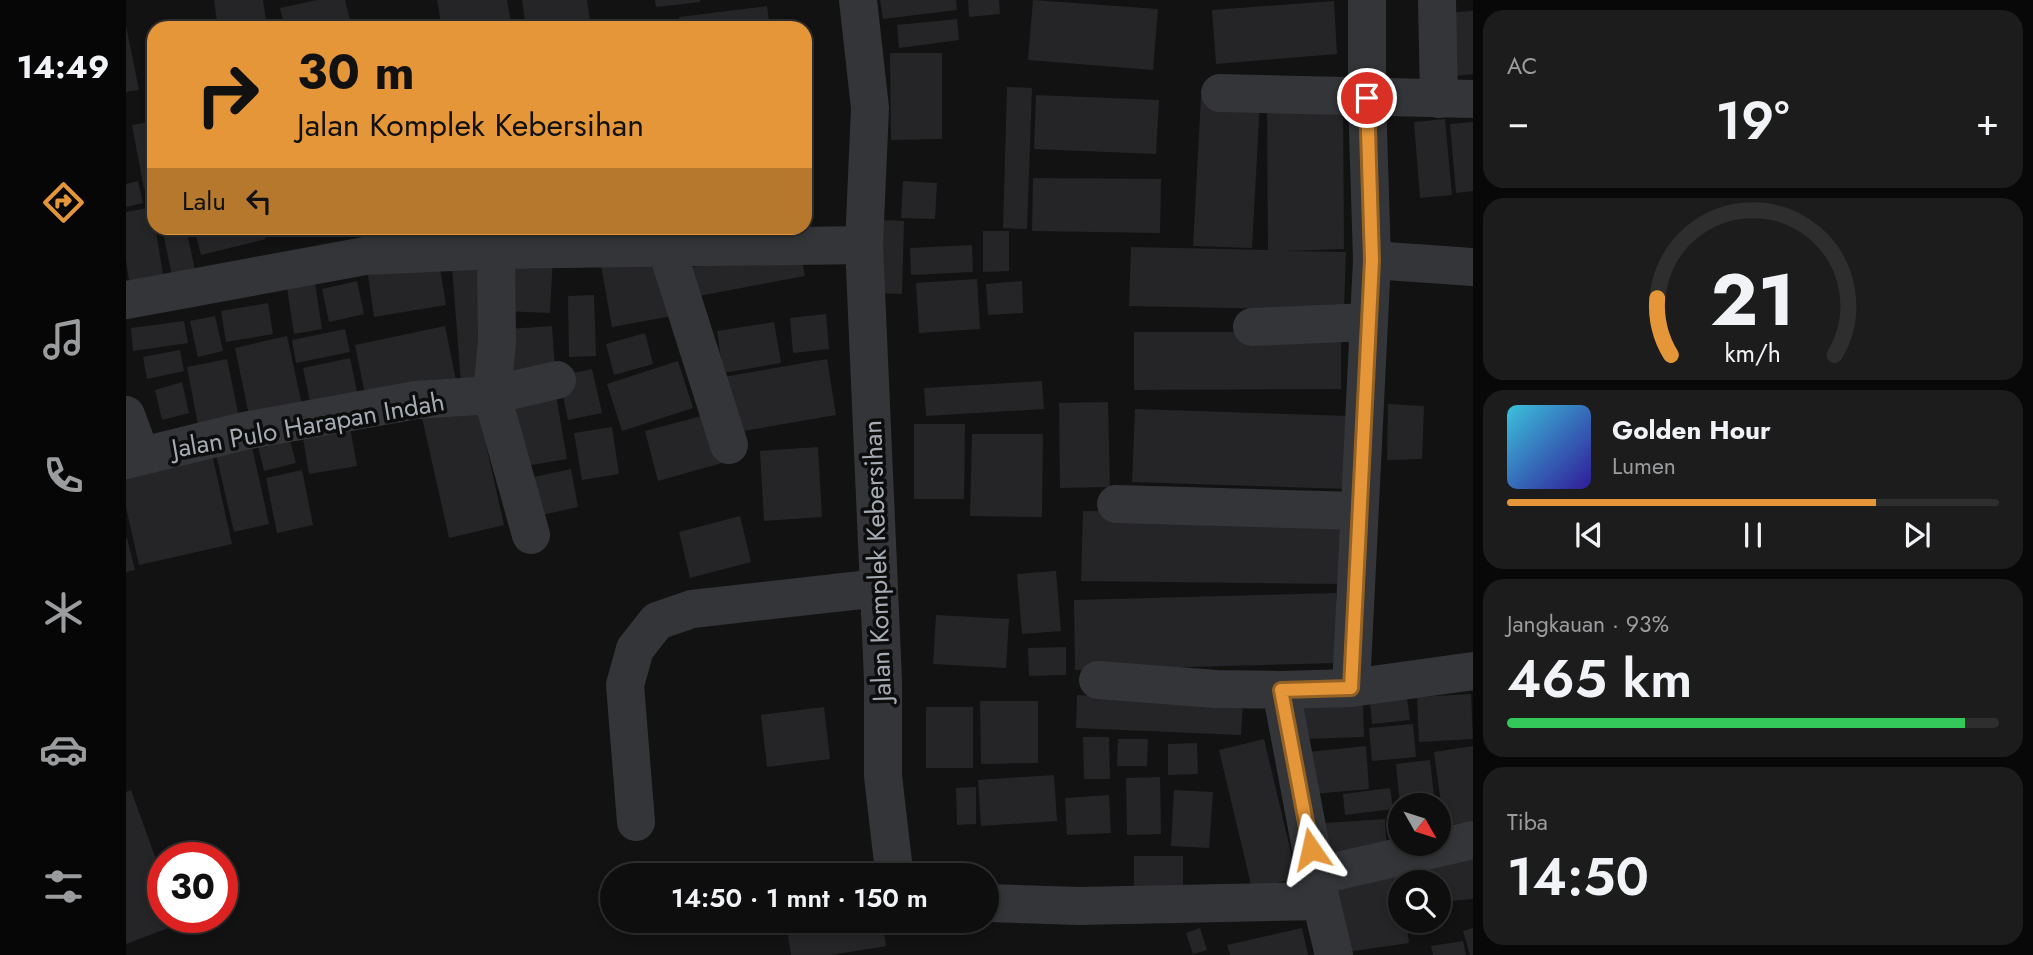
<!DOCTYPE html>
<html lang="id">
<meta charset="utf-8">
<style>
:root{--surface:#0e0e0e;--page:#1c1c1c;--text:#f1f3f6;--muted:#9b9c9e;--line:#2e2e2e;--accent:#e49639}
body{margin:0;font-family:Jost,sans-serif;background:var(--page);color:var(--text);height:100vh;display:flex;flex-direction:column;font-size:26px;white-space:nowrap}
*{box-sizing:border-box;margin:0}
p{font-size:23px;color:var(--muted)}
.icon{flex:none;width:38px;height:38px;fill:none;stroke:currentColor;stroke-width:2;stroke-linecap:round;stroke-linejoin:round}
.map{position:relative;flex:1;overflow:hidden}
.side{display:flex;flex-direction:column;gap:10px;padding:10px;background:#080808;width:560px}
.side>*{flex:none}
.guide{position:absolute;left:21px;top:21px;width:665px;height:214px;border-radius:21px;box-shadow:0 4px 10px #0003,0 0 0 2px var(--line);background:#e49639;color:#111;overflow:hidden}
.needle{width:46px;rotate:129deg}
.buttons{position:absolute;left:1262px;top:793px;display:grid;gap:14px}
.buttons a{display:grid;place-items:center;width:63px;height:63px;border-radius:50%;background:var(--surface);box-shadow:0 4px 10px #0003,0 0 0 2px var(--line);font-size:35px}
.speed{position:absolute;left:21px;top:842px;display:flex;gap:14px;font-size:35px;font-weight:700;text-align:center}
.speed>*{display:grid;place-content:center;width:91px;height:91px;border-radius:50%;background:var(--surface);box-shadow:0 4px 10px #0003,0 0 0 2px var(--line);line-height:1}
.speed .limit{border:10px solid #d22;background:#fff;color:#111}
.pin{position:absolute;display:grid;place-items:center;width:60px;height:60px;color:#fff;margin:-30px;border:4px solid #fff;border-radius:50%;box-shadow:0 2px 7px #0007}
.me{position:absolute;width:77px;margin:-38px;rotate:349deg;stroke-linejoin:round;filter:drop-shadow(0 0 5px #0008)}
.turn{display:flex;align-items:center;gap:24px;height:147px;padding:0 35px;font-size:32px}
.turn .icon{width:91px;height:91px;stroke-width:2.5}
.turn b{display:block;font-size:49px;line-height:60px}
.then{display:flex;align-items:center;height:66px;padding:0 35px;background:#0003;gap:14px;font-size:26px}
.big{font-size:52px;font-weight:600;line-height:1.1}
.side .tile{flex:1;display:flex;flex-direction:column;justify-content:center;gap:10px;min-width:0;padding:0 24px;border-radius:21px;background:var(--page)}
.side .dial{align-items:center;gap:0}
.dial svg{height:182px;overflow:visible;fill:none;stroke:var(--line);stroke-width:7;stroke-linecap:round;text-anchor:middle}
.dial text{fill:var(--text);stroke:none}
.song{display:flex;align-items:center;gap:21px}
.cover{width:84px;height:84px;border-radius:10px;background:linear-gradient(135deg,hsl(190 70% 55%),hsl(250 70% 35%))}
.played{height:7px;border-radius:4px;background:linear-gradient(90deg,var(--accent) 75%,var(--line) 75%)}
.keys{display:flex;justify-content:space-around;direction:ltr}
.heat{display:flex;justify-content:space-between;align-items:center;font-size:38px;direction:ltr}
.charge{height:10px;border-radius:5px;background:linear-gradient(90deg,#34c759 93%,var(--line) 0)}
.trip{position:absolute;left:474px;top:863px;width:399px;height:70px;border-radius:35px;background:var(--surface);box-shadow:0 4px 10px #0003,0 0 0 2px var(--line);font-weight:600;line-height:70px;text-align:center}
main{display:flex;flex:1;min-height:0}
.menu{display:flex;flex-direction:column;width:126px;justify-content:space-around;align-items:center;background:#060606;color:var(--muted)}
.menu .icon{width:49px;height:49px}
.menu .current{color:var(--accent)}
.menu b{font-size:32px;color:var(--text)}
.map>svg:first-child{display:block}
.building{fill:#252527}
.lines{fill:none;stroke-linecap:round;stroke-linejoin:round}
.minor{stroke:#333538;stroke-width:38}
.route-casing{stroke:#946225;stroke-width:18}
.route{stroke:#e49639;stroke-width:12}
.labels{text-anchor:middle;stroke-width:7;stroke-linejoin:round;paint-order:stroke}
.street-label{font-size:26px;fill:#a4abb3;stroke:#0d0d0e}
</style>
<main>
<nav class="menu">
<b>14:49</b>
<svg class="icon current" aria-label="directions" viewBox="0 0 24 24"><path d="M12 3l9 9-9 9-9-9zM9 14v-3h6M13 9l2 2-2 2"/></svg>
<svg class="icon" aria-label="music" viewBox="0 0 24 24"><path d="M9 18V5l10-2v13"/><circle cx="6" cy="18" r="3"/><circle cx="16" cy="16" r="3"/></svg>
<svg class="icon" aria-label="phone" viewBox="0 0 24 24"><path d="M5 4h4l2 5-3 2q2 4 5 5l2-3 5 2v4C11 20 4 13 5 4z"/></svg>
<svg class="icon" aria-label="climate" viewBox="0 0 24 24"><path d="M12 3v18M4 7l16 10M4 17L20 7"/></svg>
<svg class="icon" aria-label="car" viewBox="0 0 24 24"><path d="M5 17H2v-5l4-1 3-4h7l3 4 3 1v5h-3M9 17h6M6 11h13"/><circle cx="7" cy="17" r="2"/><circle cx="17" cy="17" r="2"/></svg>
<svg class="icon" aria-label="filters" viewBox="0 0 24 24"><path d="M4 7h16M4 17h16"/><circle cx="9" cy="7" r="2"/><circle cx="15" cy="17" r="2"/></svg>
</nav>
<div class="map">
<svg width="1347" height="955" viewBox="0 0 1347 955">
<rect width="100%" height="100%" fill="#121213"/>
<g class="building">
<polygon points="88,0 137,0 141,28 92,28"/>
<polygon points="191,0 219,0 226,28 159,28 154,8"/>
<polygon points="311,0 381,0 385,23 355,28 316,28"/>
<polygon points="396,0 461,0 465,28 400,28"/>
<polygon points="529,0 574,0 574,2 530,7"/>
<polygon points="754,0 830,0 831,10 757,19"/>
<polygon points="842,0 873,0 874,14 843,17"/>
<polygon points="907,0 1032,9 1027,70 902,60"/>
<polygon points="1208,1 1211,54 1090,64 1086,10"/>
<polygon points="641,6 644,28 555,28 553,17"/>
<polygon points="1347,11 1347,74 1321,77 1316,13"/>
<polygon points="831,19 833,40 773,48 771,25"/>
<polygon points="0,26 13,90 0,92"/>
<polygon points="764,53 816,53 816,139 765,140"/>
<polygon points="679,57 682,57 688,117 679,118"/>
<polygon points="881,87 906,88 901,229 877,228"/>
<polygon points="910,95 1033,100 1030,154 908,149"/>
<polygon points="1075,97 1134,100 1126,248 1067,246"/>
<polygon points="1217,101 1218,249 1159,251 1220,252 1218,310 1003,306 1005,247 1142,250 1141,102"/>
<polygon points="1319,119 1326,195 1294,198 1288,122"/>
<polygon points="28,121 28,187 18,189 6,125"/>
<polygon points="1347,122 1347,191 1330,193 1324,124"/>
<polygon points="907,178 1035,179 1034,233 906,231"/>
<polygon points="12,181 17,203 0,207 0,184"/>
<polygon points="777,181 811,183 809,219 775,218"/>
<polygon points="26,207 38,280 4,286 0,261 0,212"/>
<polygon points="751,220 778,221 776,294 748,293"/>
<polygon points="36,228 60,228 69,270 46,275"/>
<polygon points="68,228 138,228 140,239 75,255"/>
<polygon points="857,231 883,231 883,271 857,272"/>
<polygon points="846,245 847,272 785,275 784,248"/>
<polygon points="673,247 679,276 562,298 557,269"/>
<polygon points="381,254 427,256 424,313 378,311"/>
<polygon points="535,255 546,316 486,327 475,266"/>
<polygon points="313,263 320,305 248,317 242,275"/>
<polygon points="357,264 365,381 335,384 326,266"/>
<polygon points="851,279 854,329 793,333 790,283"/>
<polygon points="231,281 238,314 203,322 196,289"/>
<polygon points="896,281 897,313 862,315 860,284"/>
<polygon points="189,283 196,329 168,334 161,288"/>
<polygon points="468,295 470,356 443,357 442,296"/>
<polygon points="142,303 147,334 100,342 95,311"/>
<polygon points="700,314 703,349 667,353 664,318"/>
<polygon points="89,316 97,351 72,357 64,321"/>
<polygon points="58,321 62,343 7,351 5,328"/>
<polygon points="648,322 655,363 597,373 591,331"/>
<polygon points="319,326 331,385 241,404 229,345"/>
<polygon points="426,326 429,369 384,372 382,329"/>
<polygon points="219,329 224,352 170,363 166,340"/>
<polygon points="1008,332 1215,332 1215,389 1008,390"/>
<polygon points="519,333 527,364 488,375 480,344"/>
<polygon points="161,336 178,414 125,425 109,348"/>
<polygon points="54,350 58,371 21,379 17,357"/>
<polygon points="224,358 234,406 187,416 177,368"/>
<polygon points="101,359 115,427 74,435 61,367"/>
<polygon points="701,359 710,415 606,433 597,377"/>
<polygon points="552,361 567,408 496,431 481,384"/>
<polygon points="466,369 476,413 442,420 433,376"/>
<polygon points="916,381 918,409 800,416 798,388"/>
<polygon points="56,382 63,413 36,420 29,390"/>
<polygon points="429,389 441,459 400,466 388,397"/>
<polygon points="350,400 378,525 323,538 295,413"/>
<polygon points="982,402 984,487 934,488 933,403"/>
<polygon points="1262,404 1298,406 1296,459 1261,460"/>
<polygon points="1009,409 1225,416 1222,489 1006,482"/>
<polygon points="583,414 596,463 532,481 519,431"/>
<polygon points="222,417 231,466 183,474 175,426"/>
<polygon points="788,424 839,424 838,499 788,499"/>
<polygon points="486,427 493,474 456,480 448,433"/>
<polygon points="162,433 170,463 138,471 131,442"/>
<polygon points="846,434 917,434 916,517 844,516"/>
<polygon points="125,442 143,524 108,532 89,450"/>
<polygon points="84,445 106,544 13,565 0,507 0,464"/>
<polygon points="692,447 696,517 638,521 634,451"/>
<polygon points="445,469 452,507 411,516 403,478"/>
<polygon points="176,470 187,525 151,533 140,478"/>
<polygon points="957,511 1220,515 1218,584 955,581"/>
<polygon points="614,516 625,562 564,578 553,532"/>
<polygon points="1,538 9,570 0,572 0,539"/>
<polygon points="930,571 935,631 896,634 891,574"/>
<polygon points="1210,593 1212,663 949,670 948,600"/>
<polygon points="810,615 883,619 880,668 807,664"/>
<polygon points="940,647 940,675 903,676 902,648"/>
<polygon points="1345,694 1347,739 1293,742 1291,697"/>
<polygon points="951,695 1117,703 1115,735 950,728"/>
<polygon points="1281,699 1284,720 1246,724 1244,702"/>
<polygon points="854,701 912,701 912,763 855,764"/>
<polygon points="1237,702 1238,737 1179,739 1177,705"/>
<polygon points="698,707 704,759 641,767 635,715"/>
<rect x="800" y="707" width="47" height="61"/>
<polygon points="1287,724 1290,757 1246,761 1243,728"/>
<polygon points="957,737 983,737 984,779 958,779"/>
<polygon points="992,739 1022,739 1021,766 991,766"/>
<polygon points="1138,739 1171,878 1126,889 1093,750"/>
<polygon points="1071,743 1072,774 1042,775 1042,744"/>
<polygon points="1240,746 1243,789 1176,795 1172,753"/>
<polygon points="1347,746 1347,822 1318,826 1308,752"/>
<polygon points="1304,760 1309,805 1274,805 1270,764"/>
<polygon points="928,775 931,821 855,826 852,780"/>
<polygon points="1034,777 1035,834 1001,835 1000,778"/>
<polygon points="850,787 850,824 831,825 830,788"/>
<polygon points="1264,788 1267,809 1219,815 1217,794"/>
<polygon points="5,790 37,879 37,917 51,917 53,924 0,944 0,792"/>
<polygon points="1048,790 1087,792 1083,848 1045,846"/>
<polygon points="983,795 985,833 941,835 939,798"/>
<polygon points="1274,811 1274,844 1268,850 1265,812"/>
<polygon points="1259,819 1261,855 1201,859 1199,823"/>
<polygon points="1347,853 1347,899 1312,902 1312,882 1285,882 1283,859"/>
<polygon points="1008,856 1057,856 1057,887 1008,888"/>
<polygon points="1273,866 1274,920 1280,920 1283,943 1214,953 1203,875"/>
<polygon points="668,920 756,920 760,946 705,955 665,955 660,922"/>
<polygon points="1074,928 1081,950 1067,954 1060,933"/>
<polygon points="1176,928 1182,955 1104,955 1101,945"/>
<polygon points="1347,928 1347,955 1344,955 1337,931"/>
<polygon points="1337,941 1340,955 1307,955 1305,946"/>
</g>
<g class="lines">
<g class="minor">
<polyline points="732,0 744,108 738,245 757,680 757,776 768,871 772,875"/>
<polyline points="1241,0 1241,98 1246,260 1347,267"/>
<polyline points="1311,0 1313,99"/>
<polyline points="1094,93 1347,99"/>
<polyline points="540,247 603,445"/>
<polyline points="370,250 371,341 366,395 405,535"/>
<polyline points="0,300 239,256 370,250 738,245"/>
<polyline points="1126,327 1242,322"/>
<polyline points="0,415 15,456"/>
<polyline points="0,460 118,431 290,400 366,395 431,380"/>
<polyline points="990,504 1233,511"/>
<polyline points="972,680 1090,689 1155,690 1195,901 1208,955"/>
<polyline points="1225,688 1246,260"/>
<polyline points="1155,690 1225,688 1347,671"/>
<polyline points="510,822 499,685 509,649 531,621 566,609 753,588"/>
<polyline points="1190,876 1347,840"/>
<polyline points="861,903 953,906 1195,901"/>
</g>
</g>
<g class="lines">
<g class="route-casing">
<polyline id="route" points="1185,849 1155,690 1225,688 1246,260 1241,98"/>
</g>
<use href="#route" class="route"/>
</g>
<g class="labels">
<g class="street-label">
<text transform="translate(182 425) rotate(-10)" y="9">Jalan Pulo Harapan Indah</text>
<text transform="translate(751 561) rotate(-92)" y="9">Jalan Komplek Kebersihan</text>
</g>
</g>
</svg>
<div class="buttons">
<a><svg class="needle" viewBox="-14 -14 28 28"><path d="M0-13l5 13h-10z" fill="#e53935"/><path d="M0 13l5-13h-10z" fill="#9b9c9e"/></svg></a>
<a><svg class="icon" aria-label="search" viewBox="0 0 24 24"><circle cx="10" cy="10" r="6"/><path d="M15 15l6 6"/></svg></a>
</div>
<div class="speed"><div class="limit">30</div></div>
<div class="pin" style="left:1241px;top:98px;background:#d93025"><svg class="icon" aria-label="arrive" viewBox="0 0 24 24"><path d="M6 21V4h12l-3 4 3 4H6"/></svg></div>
<svg class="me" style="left:1185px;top:849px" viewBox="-20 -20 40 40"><path d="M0-17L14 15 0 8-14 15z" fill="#e49639" stroke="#fff" stroke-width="4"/></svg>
<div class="trip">14:50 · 1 mnt · 150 m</div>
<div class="guide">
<div class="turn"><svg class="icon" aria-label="right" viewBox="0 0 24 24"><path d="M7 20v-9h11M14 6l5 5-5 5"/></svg><div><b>30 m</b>Jalan Komplek Kebersihan</div></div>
<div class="then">Lalu<svg class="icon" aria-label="left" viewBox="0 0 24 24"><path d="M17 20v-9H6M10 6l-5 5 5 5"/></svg></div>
</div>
</div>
<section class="side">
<div class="tile"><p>AC</p>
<div class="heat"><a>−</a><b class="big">19°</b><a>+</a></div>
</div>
<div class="tile dial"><svg viewBox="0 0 100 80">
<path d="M14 69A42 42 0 1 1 86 69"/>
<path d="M14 69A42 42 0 0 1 8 44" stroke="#e49639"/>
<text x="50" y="56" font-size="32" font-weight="700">21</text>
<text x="50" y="72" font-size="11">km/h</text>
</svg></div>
<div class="tile">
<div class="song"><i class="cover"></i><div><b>Golden Hour</b><p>Lumen</p></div></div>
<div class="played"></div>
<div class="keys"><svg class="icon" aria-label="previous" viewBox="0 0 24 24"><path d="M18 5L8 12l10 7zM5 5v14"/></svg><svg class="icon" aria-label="pause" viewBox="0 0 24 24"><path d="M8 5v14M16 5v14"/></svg><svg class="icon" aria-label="next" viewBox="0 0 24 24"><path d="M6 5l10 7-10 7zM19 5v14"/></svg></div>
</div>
<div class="tile"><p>Jangkauan · 93%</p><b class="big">465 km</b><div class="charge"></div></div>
<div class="tile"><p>Tiba</p><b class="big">14:50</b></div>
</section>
</main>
